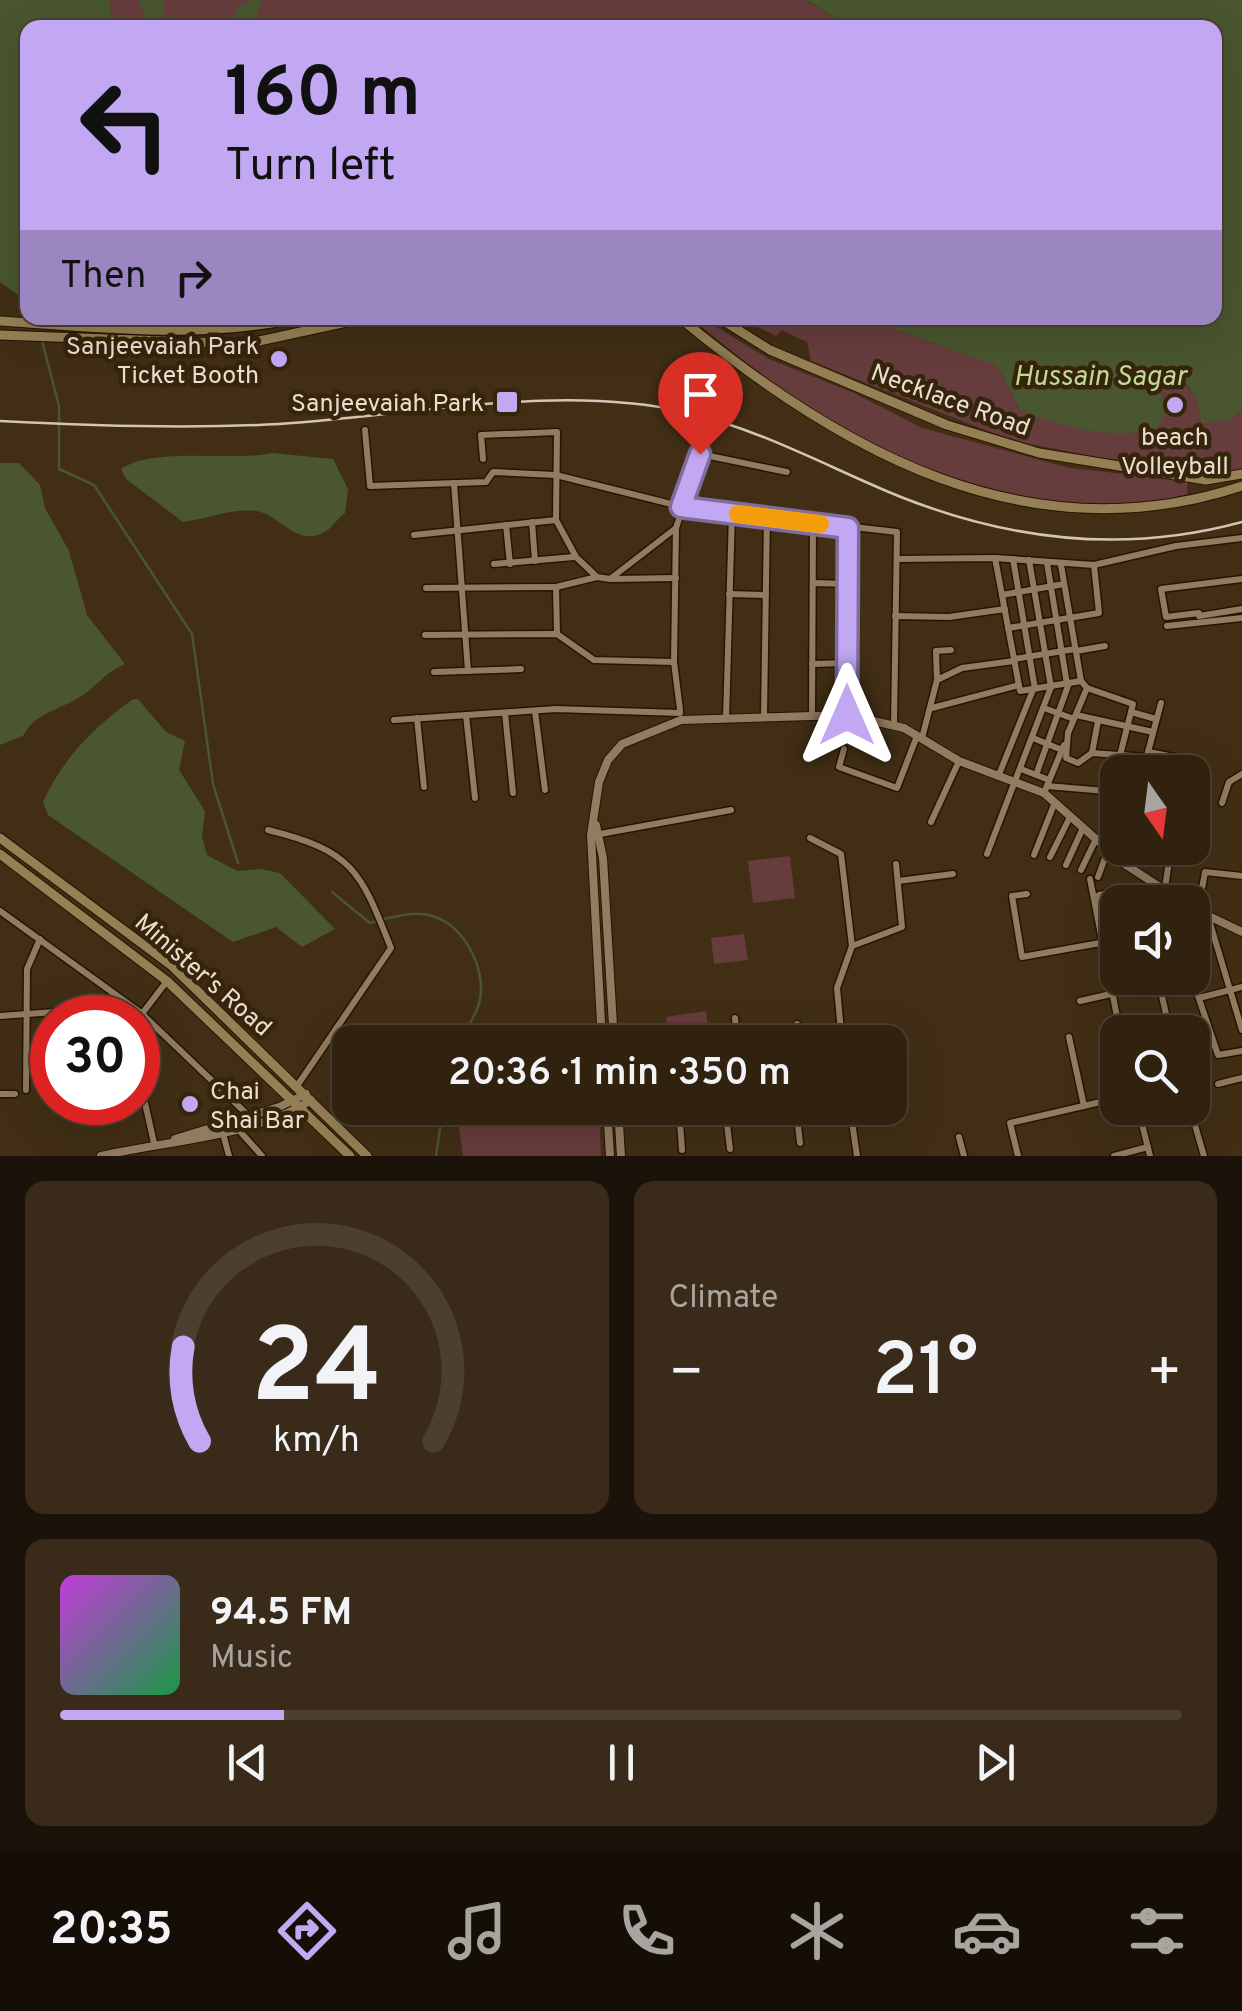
<!DOCTYPE html>
<meta charset="utf-8">
<style>
:root{--surface:#312210;--page:#392a19;--text:#f1f3f6;--muted:#a8a49f;--line:#4c3f30;--accent:#c2a8f2}
body{margin:0;font-family:Overpass,sans-serif;background:var(--page);color:var(--text);height:100vh;display:flex;flex-direction:column;font-size:38px;white-space:nowrap}
*{box-sizing:border-box;margin:0}
p{font-size:32px;color:var(--muted)}
.icon{flex:none;width:55px;height:55px;fill:none;stroke:currentColor;stroke-width:2;stroke-linecap:round;stroke-linejoin:round}
.map{position:relative;height:1156px;overflow:hidden}
.drawer{display:flex;flex-direction:column;gap:25px;padding:25px;background:#1b1309;flex:1}
.drawer>*{flex:none}
.guide{position:absolute;left:20px;top:20px;width:1202px;height:305px;border-radius:20px;box-shadow:0 10px 40px #0002,0 0 0 2px var(--line);background:#c2a8f2;color:#111;overflow:hidden}
.needle{width:65px;rotate:166deg}
.fabs{position:absolute;left:1100px;top:755px;display:grid;gap:20px}
.fabs a{display:grid;place-items:center;width:110px;height:110px;border-radius:20px;background:var(--surface);box-shadow:0 10px 40px #0002,0 0 0 2px var(--line);font-size:50px}
.speed{position:absolute;left:30px;top:995px;display:flex;gap:20px;font-size:50px;font-weight:700;text-align:center}
.speed>*{display:grid;place-content:center;width:130px;height:130px;border-radius:50%;background:var(--surface);box-shadow:0 10px 40px #0002,0 0 0 2px var(--line);line-height:1}
.speed .limit{border:15px solid #d22;background:#fff;color:#111}
.pin{position:absolute;display:grid;place-items:center;width:85px;height:85px;color:#fff;margin:-102px -42px;border-radius:50% 50% 50% 0;rotate:-45deg;box-shadow:0 0 10px #0007}
.pin .icon{rotate:45deg}
.me{position:absolute;width:110px;margin:-55px;rotate:0deg;stroke-linejoin:round;filter:drop-shadow(0 0 8px #0008)}
.turn{display:flex;align-items:center;gap:35px;height:210px;padding:0 40px;font-size:45px}
.turn .icon{width:130px;height:130px;stroke-width:2.5}
.turn b{display:block;font-size:70px;line-height:85px}
.then{display:flex;align-items:center;height:95px;padding:0 40px;background:#0003;gap:20px;font-size:38px}
.big{font-size:75px;font-weight:600;line-height:1.1}
.drawer .tile{flex:1;display:flex;flex-direction:column;justify-content:center;gap:15px;min-width:0;padding:0 35px;border-radius:20px;background:var(--page)}
.drawer .dial{align-items:center;gap:0}
.dial svg{height:260px;overflow:visible;fill:none;stroke:var(--line);stroke-width:7;stroke-linecap:round;text-anchor:middle}
.dial text{fill:var(--text);stroke:none}
.song{display:flex;align-items:center;gap:30px}
.cover{width:120px;height:120px;border-radius:15px;background:linear-gradient(135deg,hsl(290 70% 55%),hsl(140 70% 35%))}
.played{height:10px;border-radius:5px;background:linear-gradient(90deg,var(--accent) 20%,var(--line) 20%)}
.keys{display:flex;justify-content:space-around;direction:ltr}
.heat{display:flex;justify-content:space-between;align-items:center;font-size:55px;direction:ltr}
.drawer .tiles{flex:1;display:grid;gap:25px;grid-template-columns:1fr 1fr}
.tile:last-child{grid-column:span 2}
.trip{position:absolute;left:332px;top:1025px;width:575px;height:100px;border-radius:20px;background:var(--surface);box-shadow:0 10px 40px #0002,0 0 0 2px var(--line);font-weight:600;line-height:100px;text-align:center}
.tab-bar{display:flex;height:160px;justify-content:space-around;align-items:center;background:#140e06;color:var(--muted)}
.tab-bar .icon{width:70px;height:70px}
.tab-bar .active{color:var(--accent)}
.tab-bar b{font-size:45px;color:var(--text)}
.map>svg:first-child{display:block}
.green{fill:#673c3d}
.water{fill:#49562f}
.lines{fill:none;stroke-linecap:round;stroke-linejoin:round}
.stream{stroke:#49562f;stroke-width:2.5}
.minor-casing{stroke:#271500;stroke-width:9}
.tertiary-casing{stroke:#271500;stroke-width:10}
.secondary-casing{stroke:#271500;stroke-width:11}
.minor{stroke:#917b61;stroke-width:6}
.tertiary{stroke:#917b61;stroke-width:8}
.secondary{stroke:#948054;stroke-width:9}
.rail{stroke:#d2c5b6;stroke-width:2.5}
.route-casing{stroke:#7e6d9d;stroke-width:25}
.route{stroke:#c2a8f2;stroke-width:18}
.slow{stroke:#f59e0b;stroke-width:18}
.poi-dot{fill:#c2a8f2;stroke:#36240b;stroke-width:4}
.labels{text-anchor:middle;stroke-width:9;stroke-linejoin:round;paint-order:stroke}
.poi-label{font-size:25px;fill:#eaded0;stroke:#36240b;text-anchor:end}
.street-label{font-size:25px;fill:#eaded0;stroke:#36240b}
.water-label{font-size:28px;font-style:italic;fill:#c1d997;stroke:#36240b}
</style>
<div class="map">
<svg width="1242" height="1156" viewBox="0 0 1242 1156">
<rect width="100%" height="100%" fill="#412e15"/>
<g class="green">
<polygon points="109,0 805,0 849,27 122,28 112,15"/>
<path d="M692 318H702L769 359 854 393 922 428 1070 468 1188 481 1187 494C1006 546 822 431 692 318Z"/>
<path d="M739 318H864L997 366 1021 411 1097 432 1156 427 1165 415 1159 377 1169 373C1197 389 1198 405 1231 419L1242 411V469L1220 472 1101 458 1010 440 811 361 807 342 781 330 776 336Z"/>
<polygon points="790,856 795,898 753,903 748,861"/>
<polygon points="744,934 748,960 714,964 711,938"/>
<polygon points="706,1011 709,1035 669,1040 666,1017"/>
<polygon points="456,1108 599,1108 601,1156 463,1156"/>
</g>
<g class="water">
<polygon points="0,0 109,0 112,15 122,27 28,28 27,311 18,295 0,282"/>
<polygon points="139,0 163,0 165,23 172,27 145,19"/>
<polygon points="251,0 261,0 255,27 229,27 237,8"/>
<path d="M806 0H1242V411L1231 419 1202 424C1198 399 1193 381 1165 372L1159 377 1165 415 1156 428C1112 442 1062 426 1021 411L997 366 864 318H1215V28L849 27Z"/>
<path d="M272 453 333 459 348 489 345 513C338 518 334 525 328 530 297 551 280 513 255 511 230 508 208 519 183 522L126 479 121 469C155 446 230 462 272 453Z"/>
<path d="M0 463H19L40 485 45 508 69 551 87 615 125 664C108 671 101 681 87 692 66 709 35 711 23 736L0 745Z"/>
<path d="M133 699H138L166 732 185 741 179 770 205 811 202 837 207 855 237 871 261 869 280 873 335 929 302 947 276 927 233 942 48 815 43 802C63 758 93 728 133 699Z"/>
</g>
<g class="lines">
<g class="stream">
<polyline points="42,341 59,406 59,469 94,485 192,634 213,784 238,863"/>
<path d="M332 892 370 923C389 918 413 910 432 916 464 925 486 968 480 999 478 1013 466 1029 460 1042"/>
<polyline points="436,1156 443,1108"/>
</g>
<g class="minor-casing">
<g id="minor">
<polyline points="365,430 370,486 486,482 493,472 556,475 687,508 897,532 894,725"/>
<polyline points="483,459 481,435 557,432 556,520 576,557 597,577"/>
<polyline points="454,483 468,671"/>
<polyline points="532,522 535,561"/>
<polyline points="506,525 510,564"/>
<polyline points="414,535 556,520"/>
<polyline points="995,558 1020,691 1081,681 1087,688 1133,704 1111,791 1108,850 1098,877"/>
<polyline points="897,559 995,558 1094,565 1176,546 1242,538"/>
<polyline points="1013,559 1035,689"/>
<polyline points="1047,563 1067,684"/>
<polyline points="494,564 574,557"/>
<polyline points="1061,565 1081,681"/>
<polyline points="612,579 676,578"/>
<polyline points="813,583 848,584"/>
<polyline points="426,588 556,587"/>
<polyline points="729,594 766,595"/>
<polyline points="1002,595 1064,584"/>
<polyline points="1199,613 1166,617 1161,589 1242,579"/>
<polyline points="895,616 949,617 1005,609"/>
<polyline points="1199,616 1242,609"/>
<polyline points="1167,626 1242,618"/>
<polyline points="1008,628 1099,613 1094,565"/>
<polyline points="557,634 556,587 597,577 610,579 676,528"/>
<polyline points="425,635 557,634 594,660 674,662"/>
<polyline points="1076,651 1105,646"/>
<polyline points="1014,659 1075,649"/>
<polyline points="812,664 848,663"/>
<polyline points="434,672 521,669"/>
<polyline points="937,680 936,651 951,650"/>
<polyline points="932,708 1019,685"/>
<polyline points="1044,708 1074,719"/>
<polyline points="680,710 674,662 676,528 700,454 787,472"/>
<polyline points="535,711 545,790"/>
<polyline points="1131,712 1156,719"/>
<polyline points="505,713 513,793"/>
<polyline points="466,715 475,798"/>
<polyline points="764,715 767,517"/>
<polyline points="812,715 813,523"/>
<polyline points="847,715 849,528"/>
<polyline points="1076,715 1153,732"/>
<polyline points="417,718 424,787"/>
<polyline points="726,719 732,513"/>
<polyline points="394,720 556,709 680,713"/>
<polyline points="1068,733 1066,758 1078,763 1092,753 1147,757 1148,752 1185,759"/>
<polyline points="1068,733 1087,688"/>
<polyline points="922,738 937,680 962,668 1014,661"/>
<polyline points="1033,738 1062,750"/>
<polyline points="844,749 839,767 897,788 917,736"/>
<polyline points="1148,752 1161,703"/>
<polyline points="1092,753 1098,721"/>
<polyline points="1021,769 1049,780"/>
<polyline points="1171,772 1175,757"/>
<polyline points="1036,775 1069,683"/>
<polyline points="998,777 1033,690"/>
<polyline points="1047,786 1118,792"/>
<polyline points="1044,793 1064,745"/>
<polyline points="1222,803 1229,782 1242,774"/>
<polyline points="931,822 959,761"/>
<path d="M268 830C353 851 360 870 391 948L297 1086"/>
<polyline points="600,834 731,810"/>
<polyline points="810,838 841,854 852,946 837,988 842,1042"/>
<polyline points="987,854 1051,687 1029,560"/>
<polyline points="1034,855 1055,802"/>
<polyline points="1050,857 1070,817"/>
<polyline points="1066,865 1082,830"/>
<polyline points="1081,870 1095,841"/>
<polyline points="1090,879 1120,1032"/>
<polyline points="898,881 953,874"/>
<polyline points="1165,888 1171,848"/>
<polyline points="1027,894 1012,896 1022,957 1100,943"/>
<polyline points="0,911 141,1013 249,1116"/>
<polyline points="1198,911 1205,872 1242,876"/>
<polyline points="1207,913 1242,1030"/>
<polyline points="852,946 902,927 896,864"/>
<polyline points="1110,962 1099,895 1123,890 1127,902"/>
<polyline points="1158,978 1170,1032"/>
<polyline points="1192,978 1218,1055 1242,1051"/>
<polyline points="1199,998 1242,987"/>
<polyline points="1080,1001 1111,994"/>
<polyline points="109,1015 120,998"/>
<polyline points="0,1016 82,1010 111,1018"/>
<polyline points="735,1018 737,1042"/>
<polyline points="138,1019 167,981"/>
<polyline points="797,1024 799,1042"/>
<polyline points="1069,1037 1084,1106"/>
<polyline points="1192,1052 1198,1051"/>
<polyline points="138,1072 154,1143"/>
<polyline points="1218,1084 1242,1078"/>
<polyline points="26,1090 27,969 40,939"/>
<polyline points="0,1094 15,1094"/>
<polyline points="1192,1102 1207,1098"/>
<polyline points="679,1108 682,1150"/>
<polyline points="725,1108 730,1149"/>
<polyline points="796,1108 800,1143"/>
<polyline points="850,1108 857,1156"/>
<polyline points="1138,1108 1150,1156"/>
<polyline points="1190,1108 1204,1156"/>
<polyline points="1141,1117 1174,1108"/>
<polyline points="608,1122 714,1108"/>
<polyline points="236,1127 262,1156"/>
<polyline points="222,1130 229,1156"/>
<polyline points="959,1137 964,1156"/>
<polyline points="1018,1156 1010,1123 1118,1098"/>
<polyline points="1114,1156 1148,1147"/>
</g>
</g>
<g class="tertiary-casing">
<g id="tertiary">
<polyline points="596,825 603,858 614,1042"/>
<polyline points="1192,908 1242,932"/>
<polyline points="602,1042 591,835 599,782 608,760 622,744 681,720 847,715 904,728 959,761 1044,793 1123,863 1183,902"/>
<polyline points="607,1108 610,1156"/>
<polyline points="618,1108 621,1156"/>
<polyline points="175,1139 279,1107 306,1094"/>
<path d="M101 1156C164 1141 258 1136 311 1100"/>
</g>
</g>
<g class="secondary-casing">
<g id="secondary">
<path d="M680 318C840 451 1028 557 1242 486"/>
<polyline points="719,318 770,350 822,372 947,425 1039,453 1206,480 1242,474"/>
<path d="M0 321C97 327 202 340 297 318"/>
<polyline points="0,335 245,344 365,318"/>
<polyline points="0,838 172,966 367,1156"/>
<polyline points="0,854 167,981 350,1156"/>
</g>
</g>
<use href="#minor" class="minor"/>
<use href="#tertiary" class="tertiary"/>
<use href="#secondary" class="secondary"/>
<path class="rail" d="M0 421C93 426 186 429 279 424 408 416 558 383 685 412 750 427 807 456 868 483 987 537 1114 557 1242 522"/>
</g>
<g class="lines">
<g class="route-casing">
<polyline id="route" points="700,454 681,507 848,528 847,715"/>
</g>
<use href="#route" class="route"/>
<polyline class="slow" points="738,514 820,524"/>
</g>
<g class="poi-dot">
<circle cx="279" cy="359" r="10"/>
<rect x="495" y="390" width="24" height="24" rx="5"/>
<circle cx="1175" cy="405" r="10"/>
<circle cx="190" cy="1104" r="10"/>
</g>
<g class="labels">
<g class="poi-label">
<text x="259" y="354">Sanjeevaiah Park<tspan x="259" dy="29">Ticket Booth</tspan></text>
<text x="484" y="411">Sanjeevaiah Park</text>
<text x="1175" y="445" text-anchor="middle">beach<tspan x="1175" dy="29">Volleyball</tspan></text>
<text x="210" y="1099" text-anchor="start">Chai<tspan x="210" dy="29">Shai Bar</tspan></text>
</g>
<g class="street-label">
<text transform="translate(951 399) rotate(20)" y="9">Necklace Road</text>
<text transform="translate(204 974) rotate(41)" y="9">Minister's Road</text>
</g>
<g class="water-label">
<text x="1100" y="385">Hussain Sagar</text>
</g>
</g>
</svg>
<div class="fabs">
<a><svg class="needle" viewBox="-14 -14 28 28"><path d="M0-13l5 13h-10z" fill="#e53935"/><path d="M0 13l5-13h-10z" fill="#a8a49f"/></svg></a>
<a><svg class="icon" aria-label="sound" viewBox="0 0 24 24"><path d="M4 9h4l5-4v14l-5-4H4zM17 9q2 3 0 6"/></svg></a>
<a><svg class="icon" aria-label="search" viewBox="0 0 24 24"><circle cx="10" cy="10" r="6"/><path d="M15 15l6 6"/></svg></a>
</div>
<div class="speed"><div class="limit">30</div></div>
<div class="pin" style="left:700px;top:454px;background:#d93025"><svg class="icon" aria-label="arrive" viewBox="0 0 24 24"><path d="M6 21V4h12l-3 4 3 4H6"/></svg></div>
<svg class="me" style="left:847px;top:715px" viewBox="-20 -20 40 40"><path d="M0-17L14 15 0 8-14 15z" fill="#c2a8f2" stroke="#fff" stroke-width="4"/></svg>
<div class="trip">20:36 · 1 min · 350 m</div>
<div class="guide">
<div class="turn"><svg class="icon" aria-label="left" viewBox="0 0 24 24"><path d="M17 20v-9H6M10 6l-5 5 5 5"/></svg><div><b>160 m</b>Turn left</div></div>
<div class="then">Then<svg class="icon" aria-label="right" viewBox="0 0 24 24"><path d="M7 20v-9h11M14 6l5 5-5 5"/></svg></div>
</div>
</div>
<section class="drawer">
<div class="tiles">
<div class="tile dial"><svg viewBox="0 0 100 80">
<path d="M14 69A42 42 0 1 1 86 69"/>
<path d="M14 69A42 42 0 0 1 9 40" stroke="#c2a8f2"/>
<text x="50" y="56" font-size="32" font-weight="700">24</text>
<text x="50" y="72" font-size="11">km/h</text>
</svg></div>
<div class="tile"><p>Climate</p>
<div class="heat"><a>−</a><b class="big">21°</b><a>+</a></div>
</div>
<div class="tile">
<div class="song"><i class="cover"></i><div><b>94.5 FM</b><p>Music</p></div></div>
<div class="played"></div>
<div class="keys"><svg class="icon" aria-label="previous" viewBox="0 0 24 24"><path d="M18 5L8 12l10 7zM5 5v14"/></svg><svg class="icon" aria-label="pause" viewBox="0 0 24 24"><path d="M8 5v14M16 5v14"/></svg><svg class="icon" aria-label="next" viewBox="0 0 24 24"><path d="M6 5l10 7-10 7zM19 5v14"/></svg></div>
</div>
</div>
</section>
<nav class="tab-bar">
<b>20:35</b>
<svg class="icon active" aria-label="directions" viewBox="0 0 24 24"><path d="M12 3l9 9-9 9-9-9zM9 14v-3h6M13 9l2 2-2 2"/></svg>
<svg class="icon" aria-label="music" viewBox="0 0 24 24"><path d="M9 18V5l10-2v13"/><circle cx="6" cy="18" r="3"/><circle cx="16" cy="16" r="3"/></svg>
<svg class="icon" aria-label="phone" viewBox="0 0 24 24"><path d="M5 4h4l2 5-3 2q2 4 5 5l2-3 5 2v4C11 20 4 13 5 4z"/></svg>
<svg class="icon" aria-label="climate" viewBox="0 0 24 24"><path d="M12 3v18M4 7l16 10M4 17L20 7"/></svg>
<svg class="icon" aria-label="car" viewBox="0 0 24 24"><path d="M5 17H2v-5l4-1 3-4h7l3 4 3 1v5h-3M9 17h6M6 11h13"/><circle cx="7" cy="17" r="2"/><circle cx="17" cy="17" r="2"/></svg>
<svg class="icon" aria-label="filters" viewBox="0 0 24 24"><path d="M4 7h16M4 17h16"/><circle cx="9" cy="7" r="2"/><circle cx="15" cy="17" r="2"/></svg>
</nav>
